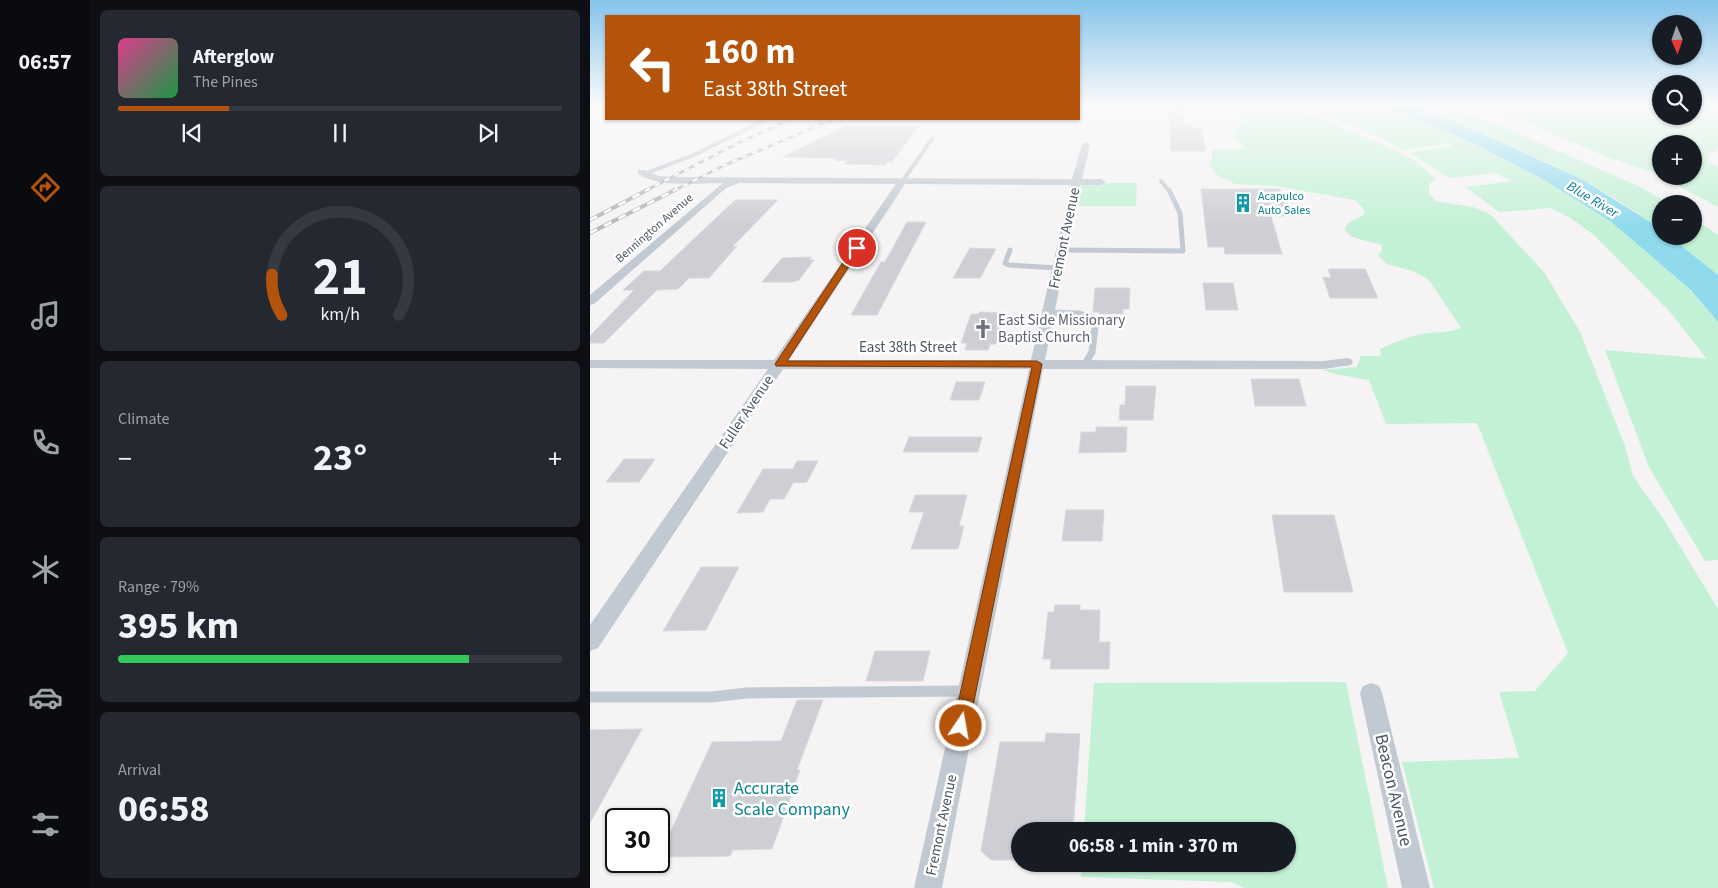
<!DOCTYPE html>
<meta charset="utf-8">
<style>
:root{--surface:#171b24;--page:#242831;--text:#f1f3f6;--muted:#9ea1a6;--line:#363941;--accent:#b45309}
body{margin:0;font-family:"Source Sans 3",sans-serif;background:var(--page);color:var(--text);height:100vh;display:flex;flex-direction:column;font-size:19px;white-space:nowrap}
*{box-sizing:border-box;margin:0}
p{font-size:16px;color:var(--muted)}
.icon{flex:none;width:28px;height:28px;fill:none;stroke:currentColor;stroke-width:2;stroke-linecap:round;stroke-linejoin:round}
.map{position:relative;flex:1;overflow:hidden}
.panel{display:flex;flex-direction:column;gap:10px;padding:10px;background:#0d0f14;width:500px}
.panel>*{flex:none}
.hud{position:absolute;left:15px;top:15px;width:475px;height:105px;border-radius:0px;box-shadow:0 1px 4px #0004;background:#b45309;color:#fff;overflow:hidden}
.needle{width:32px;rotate:178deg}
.controls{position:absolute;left:1062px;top:15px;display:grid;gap:10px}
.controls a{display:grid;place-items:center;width:50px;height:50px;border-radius:50%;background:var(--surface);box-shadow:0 1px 4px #0004;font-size:25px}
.speed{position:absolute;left:15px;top:808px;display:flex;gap:10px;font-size:25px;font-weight:700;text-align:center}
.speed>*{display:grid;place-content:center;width:65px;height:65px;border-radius:50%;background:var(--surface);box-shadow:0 1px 4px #0004;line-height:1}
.speed .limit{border:2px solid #111;border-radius:8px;background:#fff;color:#111}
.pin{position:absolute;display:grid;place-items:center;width:42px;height:42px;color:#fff;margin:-21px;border:2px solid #fff;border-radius:50%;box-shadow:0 1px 5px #0007}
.me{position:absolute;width:55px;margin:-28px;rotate:12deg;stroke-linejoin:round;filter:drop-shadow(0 0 4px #0008)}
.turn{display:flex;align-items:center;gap:18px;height:105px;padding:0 15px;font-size:22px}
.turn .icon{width:65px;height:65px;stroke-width:2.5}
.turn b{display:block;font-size:35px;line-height:42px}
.big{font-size:38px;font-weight:700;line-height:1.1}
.panel .tile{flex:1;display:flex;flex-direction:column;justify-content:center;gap:8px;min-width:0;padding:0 18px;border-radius:8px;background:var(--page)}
.panel .dial{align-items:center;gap:0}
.dial svg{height:130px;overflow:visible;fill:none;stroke:var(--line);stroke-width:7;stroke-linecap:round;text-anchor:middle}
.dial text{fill:var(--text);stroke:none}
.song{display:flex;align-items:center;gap:15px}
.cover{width:60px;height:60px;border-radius:8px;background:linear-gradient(135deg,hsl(330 70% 55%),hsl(140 70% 35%))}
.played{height:5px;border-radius:2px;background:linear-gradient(90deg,var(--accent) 25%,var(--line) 25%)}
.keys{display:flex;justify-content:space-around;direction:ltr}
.heat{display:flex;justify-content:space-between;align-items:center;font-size:28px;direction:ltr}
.charge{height:8px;border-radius:4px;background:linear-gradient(90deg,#34c759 79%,var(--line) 0)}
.trip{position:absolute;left:421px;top:822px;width:285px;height:50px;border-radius:25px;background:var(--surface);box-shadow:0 1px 4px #0004;font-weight:700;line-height:50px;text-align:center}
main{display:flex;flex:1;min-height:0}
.tab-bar{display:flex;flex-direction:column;width:90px;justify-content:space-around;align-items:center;background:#090b0e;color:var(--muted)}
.tab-bar .icon{width:35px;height:35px}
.tab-bar .active{color:var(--accent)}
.tab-bar b{font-size:22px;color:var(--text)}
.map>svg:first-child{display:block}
.green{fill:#c3f1d5;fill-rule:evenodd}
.water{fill:#90daee}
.building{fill:#cdcfd5;stroke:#d7d9de}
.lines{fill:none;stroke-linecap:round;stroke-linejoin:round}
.service-far3{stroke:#c1cad2;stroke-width:4}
.service-far2{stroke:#c1cad2;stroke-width:5}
.service-far1{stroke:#c1cad2;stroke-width:7}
.service{stroke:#c1cad2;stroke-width:11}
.minor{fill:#c1cad2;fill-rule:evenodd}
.rail-far1-casing{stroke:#b5b8bd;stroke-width:3}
.rail-casing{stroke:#b5b8bd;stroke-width:4}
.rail-far1{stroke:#fff;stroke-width:2;stroke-dasharray:5.5;stroke-linecap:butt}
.rail{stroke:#fff;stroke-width:2.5;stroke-dasharray:8;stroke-linecap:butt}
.route{fill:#b45309;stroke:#753606}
.labels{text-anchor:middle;stroke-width:5;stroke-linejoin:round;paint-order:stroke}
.far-culture-label{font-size:12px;fill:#0d838f;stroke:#fff;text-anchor:start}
.far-street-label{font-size:12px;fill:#4a5661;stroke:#fff}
.far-water-label{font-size:14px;font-style:italic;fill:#0c7c9b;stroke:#fff}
.street-label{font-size:15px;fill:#4a5661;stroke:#fff}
.worship-label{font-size:15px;fill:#5b616d;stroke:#fff;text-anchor:start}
.near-culture-label{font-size:18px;fill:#0d838f;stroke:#fff;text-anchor:start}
.near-street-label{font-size:18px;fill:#4a5661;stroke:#fff}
</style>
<main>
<nav class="tab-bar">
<b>06:57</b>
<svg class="icon active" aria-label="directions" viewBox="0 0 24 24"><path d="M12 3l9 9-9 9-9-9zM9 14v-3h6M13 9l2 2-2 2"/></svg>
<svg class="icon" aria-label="music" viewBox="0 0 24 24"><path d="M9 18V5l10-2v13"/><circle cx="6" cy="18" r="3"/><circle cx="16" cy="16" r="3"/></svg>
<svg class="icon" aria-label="phone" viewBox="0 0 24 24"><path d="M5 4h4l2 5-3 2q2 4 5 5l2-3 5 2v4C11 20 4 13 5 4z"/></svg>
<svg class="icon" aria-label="climate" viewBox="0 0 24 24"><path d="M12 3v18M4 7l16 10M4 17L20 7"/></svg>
<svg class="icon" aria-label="car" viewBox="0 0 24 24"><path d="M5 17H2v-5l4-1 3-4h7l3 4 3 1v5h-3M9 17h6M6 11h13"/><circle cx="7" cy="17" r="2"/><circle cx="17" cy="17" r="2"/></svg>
<svg class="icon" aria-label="filters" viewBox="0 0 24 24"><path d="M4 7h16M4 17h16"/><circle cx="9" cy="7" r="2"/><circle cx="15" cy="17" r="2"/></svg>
</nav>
<section class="panel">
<div class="tile">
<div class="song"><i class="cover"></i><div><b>Afterglow</b><p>The Pines</p></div></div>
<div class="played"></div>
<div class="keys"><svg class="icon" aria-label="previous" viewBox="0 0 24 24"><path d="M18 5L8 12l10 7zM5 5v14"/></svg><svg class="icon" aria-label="pause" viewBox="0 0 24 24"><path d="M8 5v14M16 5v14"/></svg><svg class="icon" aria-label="next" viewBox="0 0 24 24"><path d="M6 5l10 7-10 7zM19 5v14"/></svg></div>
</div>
<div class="tile dial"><svg viewBox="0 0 100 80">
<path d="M14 69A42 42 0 1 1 86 69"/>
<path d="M14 69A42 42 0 0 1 8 44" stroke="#b45309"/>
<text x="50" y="56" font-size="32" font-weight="700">21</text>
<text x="50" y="72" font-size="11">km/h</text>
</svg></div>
<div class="tile"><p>Climate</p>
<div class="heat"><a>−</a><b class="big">23°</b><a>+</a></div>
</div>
<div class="tile"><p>Range · 79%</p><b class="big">395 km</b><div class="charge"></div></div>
<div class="tile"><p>Arrival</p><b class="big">06:58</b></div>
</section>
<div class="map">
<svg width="1128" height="888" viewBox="0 0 1128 888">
<rect width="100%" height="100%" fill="#f5f3f3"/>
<g class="green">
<path d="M669 104H697L805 150 822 159 846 179 839 184V193L845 201 883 207 900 214 954 272 990 332 1035 446 1043 476 1074 520 1128 609V888H844L812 762 929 758 909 692 945 691 978 653 887 423 796 424 779 380 745 374 732 370 767 367 771 356H791L790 349C802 343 815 338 828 335 842 331 857 334 871 328L839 280 823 271 797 264 788 255 792 251V245L762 237 755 230 757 224 775 214 772 207 765 200 685 186 645 184 627 175 620 166 622 156 621 150 656 149 647 140 643 132 650 126 652 120 643 111 652 108H669Z"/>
<polygon points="706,104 789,104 883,143 954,180 1020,221 1101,290 1128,322 1128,560 1115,561 1059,467 1015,350 1117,359 1080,312 1004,235 979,217 961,208 909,212 876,187 922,181 906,173 860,178 819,153 863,146 858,143 813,150 782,134"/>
<path d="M819 104H853L900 121 1053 188 1079 204H1071V230C999 174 903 138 819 104Z"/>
<path d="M894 104H1071V116H1104V104H1128V148L1118 155V162L1128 167V207L1062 172 1012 155ZM1071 144H1104V176H1071Z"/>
<polygon points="498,183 547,183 546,206 489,206 491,185"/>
<polygon points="1104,219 1128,235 1128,275 1079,236 1104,236"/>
<polygon points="756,682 798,888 654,888 641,882 491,877 492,864 698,864 698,831 494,831 504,683"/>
</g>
<polygon class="water" points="789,104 819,104 907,140 993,180 1062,223 1071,230 1071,236 1079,236 1128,275 1128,322 1101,290 1020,221 954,180 883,143"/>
<g class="building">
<polygon points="579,104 592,104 594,125 601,125 601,128 612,128 615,151 581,151"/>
<polygon points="256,126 329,126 302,162 297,162 295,165 254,164 259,160 245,161 248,158 193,157"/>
<polygon points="611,189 690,189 699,216 681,216 692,254 635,254 634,247 618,247"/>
<polygon points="145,200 188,200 142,247 147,246 119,278 99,278 88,289 67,290 14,343 0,343 0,336 44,290 33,290 54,271 70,271"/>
<polygon points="317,222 336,222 287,315 261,315 291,262 295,262"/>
<polygon points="380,248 406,249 390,278 363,278"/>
<polygon points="221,257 219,260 224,260 209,280 203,282 172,282 192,258"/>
<polygon points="738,269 775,269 788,298 740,298 733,277 741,278"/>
<polygon points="613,283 643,283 648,310 616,310"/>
<polygon points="505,288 540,288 539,309 533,309 533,314 509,314 509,312 503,312"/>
<polygon points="390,312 415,313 406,344 400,344 398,350 375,350 377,343 371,343 381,314 389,314"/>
<polygon points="661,379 709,379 716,406 665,406"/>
<polygon points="366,382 395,382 389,400 360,400"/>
<polygon points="536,386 566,386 563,420 529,420 530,405 535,405"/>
<polygon points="506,427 537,427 536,452 489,453 491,432 506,432"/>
<polygon points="319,437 392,437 388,452 313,452"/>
<polygon points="34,459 65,459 49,482 16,482"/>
<polygon points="207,461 228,461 217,482 203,483 194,499 180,499 173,512 147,513 173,469 203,469"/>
<polygon points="325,495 377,495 369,526 374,526 368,549 321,549 334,512 319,512"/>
<polygon points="476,510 514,510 512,541 472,541"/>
<polygon points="682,515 744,515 763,592 694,592"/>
<polygon points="111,567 149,567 116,630 73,631"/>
<polygon points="465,605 490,605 490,610 510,610 509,642 520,642 519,669 460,669 461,659 453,659 458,612 464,612"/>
<polygon points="285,651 340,651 333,681 276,681"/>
<polygon points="207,700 233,700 207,770 210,770 182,849 143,850 140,856 69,857 122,742 191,741"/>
<polygon points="52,729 0,823 0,730"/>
<polygon points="456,733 490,734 483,831 430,831 430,860 401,860 391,851 410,742 455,742"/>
</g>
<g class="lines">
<g class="service-far3">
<polyline points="54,174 104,155 177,119"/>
<polyline points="571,181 579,191"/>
<polyline points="312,182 342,139"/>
</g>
<g class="service-far2">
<polyline points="420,250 415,263 419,265 468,268"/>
<polyline points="472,250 593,251 590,213 579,190"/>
</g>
<polyline class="service-far1" points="458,313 489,314 506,319 502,352 495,364"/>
<polyline class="service" points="0,697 122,697 157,693 377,691"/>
<g class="minor">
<path d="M496 142 500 145 492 179H511L516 182 511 185H490L455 360 734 361 756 358 761 359 763 362 761 365 734 369H453L352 888H324L439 369H193L8 648 0 651V625L178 369 0 368V360H184L306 184 149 183 136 188 4 304 0 305V295L133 183C106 183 71 188 48 174V170H54L69 176 83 177 482 179 492 145ZM315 184 481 185 441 360H199Z"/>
<polygon points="781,683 789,686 792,693 840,888 812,888 770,693 773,686"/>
</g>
<g class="rail-far1-casing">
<g id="rail-far1">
<polyline points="55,191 150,142 202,119"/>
<polyline points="83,191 135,165 244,119"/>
</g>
</g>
<g class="rail-casing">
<g id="rail">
<polyline points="0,220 57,190"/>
<polyline points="0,233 85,190"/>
</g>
</g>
<use href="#rail-far1" class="rail-far1"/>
<use href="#rail" class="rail"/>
</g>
<linearGradient id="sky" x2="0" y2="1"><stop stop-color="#85c3ea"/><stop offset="0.46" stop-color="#fafafa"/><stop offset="1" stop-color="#fafafa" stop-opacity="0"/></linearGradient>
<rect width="1128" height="228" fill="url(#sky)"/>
<polygon class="route" points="264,246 271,248 197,361 447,361 452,364 379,726 377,732 371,734 365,732 363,726 442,367 186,366 185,364"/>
<defs>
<g id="building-bare" transform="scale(1.5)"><path d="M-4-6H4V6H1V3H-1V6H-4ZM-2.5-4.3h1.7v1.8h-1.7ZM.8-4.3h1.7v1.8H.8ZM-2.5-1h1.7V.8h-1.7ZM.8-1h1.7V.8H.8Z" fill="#0f9aa8" stroke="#fff" stroke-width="2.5" paint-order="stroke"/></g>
<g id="church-bare" transform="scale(1.5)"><path d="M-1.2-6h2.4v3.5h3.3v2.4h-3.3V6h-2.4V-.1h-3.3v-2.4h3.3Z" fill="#6b7280" stroke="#fff" stroke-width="2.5" paint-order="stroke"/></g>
</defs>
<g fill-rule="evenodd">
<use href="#building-bare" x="653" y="203"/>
<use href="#church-bare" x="393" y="329"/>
<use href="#building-bare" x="129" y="798"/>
</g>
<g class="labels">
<g class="far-culture-label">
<text x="668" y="200">Acapulco<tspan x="668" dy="14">Auto Sales</tspan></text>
</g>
<g class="far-street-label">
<text transform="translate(64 228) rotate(-41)" y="4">Bennington Avenue</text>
</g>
<g class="far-water-label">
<text transform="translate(1003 199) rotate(31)" y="5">Blue River</text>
</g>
<g class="street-label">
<text transform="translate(474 238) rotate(-78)" y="5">Fremont Avenue</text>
<text x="318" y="352">East 38th Street</text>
<text transform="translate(156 412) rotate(-56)" y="5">Fuller Avenue</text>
<text transform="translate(351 825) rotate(-78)" y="5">Fremont Avenue</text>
</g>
<g class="worship-label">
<text x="408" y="325">East Side Missionary<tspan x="408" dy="17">Baptist Church</tspan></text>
</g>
<g class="near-culture-label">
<text x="144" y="794">Accurate<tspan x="144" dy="21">Scale Company</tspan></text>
</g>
<g class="near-street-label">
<text transform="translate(804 790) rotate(77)" y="6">Beacon Avenue</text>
</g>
</g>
</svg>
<div class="controls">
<a><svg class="needle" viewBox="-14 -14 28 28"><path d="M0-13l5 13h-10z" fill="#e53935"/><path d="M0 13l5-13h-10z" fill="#9ea1a6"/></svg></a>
<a><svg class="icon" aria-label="search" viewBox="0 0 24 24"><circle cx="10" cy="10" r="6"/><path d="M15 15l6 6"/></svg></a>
<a>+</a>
<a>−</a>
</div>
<div class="speed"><div class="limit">30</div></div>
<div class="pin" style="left:267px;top:248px;background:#d93025"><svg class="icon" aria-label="arrive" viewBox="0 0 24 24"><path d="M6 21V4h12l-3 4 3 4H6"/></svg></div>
<svg class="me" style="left:371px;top:726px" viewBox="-20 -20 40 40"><circle r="17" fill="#b45309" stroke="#fff" stroke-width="3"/><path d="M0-11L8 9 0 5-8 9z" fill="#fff"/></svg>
<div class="trip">06:58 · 1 min · 370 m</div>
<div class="hud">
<div class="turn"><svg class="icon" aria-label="left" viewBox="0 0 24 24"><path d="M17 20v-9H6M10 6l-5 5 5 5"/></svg><div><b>160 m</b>East 38th Street</div></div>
</div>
</div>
</main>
